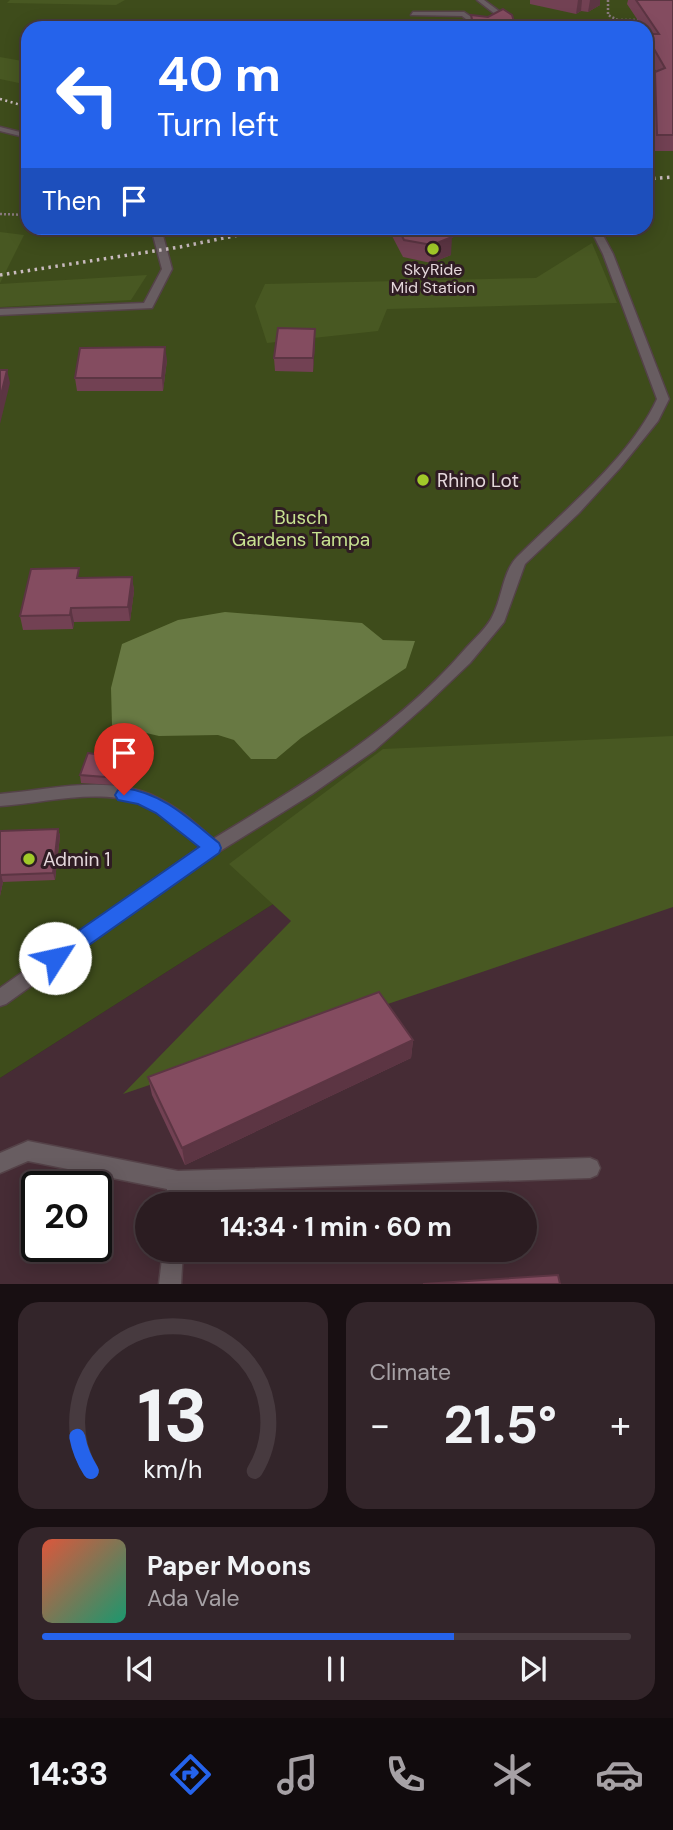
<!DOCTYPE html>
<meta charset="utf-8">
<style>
:root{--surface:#2b1c21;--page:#33252a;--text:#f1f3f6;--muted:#a6a1a5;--line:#473a3f;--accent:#2563eb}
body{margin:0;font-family:"DM Sans",sans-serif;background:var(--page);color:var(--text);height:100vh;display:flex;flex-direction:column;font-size:26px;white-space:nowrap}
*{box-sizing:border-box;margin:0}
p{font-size:23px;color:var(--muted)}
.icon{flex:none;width:38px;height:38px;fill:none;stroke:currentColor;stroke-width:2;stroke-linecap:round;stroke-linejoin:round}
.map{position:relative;height:1284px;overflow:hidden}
.details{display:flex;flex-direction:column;gap:18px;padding:18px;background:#180f12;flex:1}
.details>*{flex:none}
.guide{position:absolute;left:21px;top:21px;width:632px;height:214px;border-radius:21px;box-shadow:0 4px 18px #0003,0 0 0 2px var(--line);background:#2563eb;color:#fff;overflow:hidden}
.speed{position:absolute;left:21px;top:1171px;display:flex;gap:14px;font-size:35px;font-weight:700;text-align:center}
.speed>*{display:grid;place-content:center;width:91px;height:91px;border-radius:50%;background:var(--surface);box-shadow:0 4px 18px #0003,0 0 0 2px var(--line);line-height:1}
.speed .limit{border:4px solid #111;border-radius:10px;background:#fff;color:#111}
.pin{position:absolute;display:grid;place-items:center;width:60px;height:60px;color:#fff;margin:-72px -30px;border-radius:50% 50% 50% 0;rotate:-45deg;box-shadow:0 0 7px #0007}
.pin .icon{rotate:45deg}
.me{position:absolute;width:77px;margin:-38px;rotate:55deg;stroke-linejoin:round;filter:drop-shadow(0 0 5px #0008)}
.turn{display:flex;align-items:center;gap:24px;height:147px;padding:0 21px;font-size:32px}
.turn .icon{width:91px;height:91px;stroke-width:2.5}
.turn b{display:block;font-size:49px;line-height:60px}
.then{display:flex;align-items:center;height:66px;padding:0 21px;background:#0003;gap:14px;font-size:26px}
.big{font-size:52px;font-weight:700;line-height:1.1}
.details .widget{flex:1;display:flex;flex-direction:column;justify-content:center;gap:10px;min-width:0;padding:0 24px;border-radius:21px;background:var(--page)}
.details .dial{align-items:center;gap:0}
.dial svg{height:182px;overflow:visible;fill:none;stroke:var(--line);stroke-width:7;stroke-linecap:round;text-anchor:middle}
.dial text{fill:var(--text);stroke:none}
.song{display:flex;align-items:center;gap:21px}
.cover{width:84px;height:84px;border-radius:10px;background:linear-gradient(135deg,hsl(10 70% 55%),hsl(160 70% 35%))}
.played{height:7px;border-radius:4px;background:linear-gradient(90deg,var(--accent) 70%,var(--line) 70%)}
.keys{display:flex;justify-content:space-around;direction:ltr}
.heat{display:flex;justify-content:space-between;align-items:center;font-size:38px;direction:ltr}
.details .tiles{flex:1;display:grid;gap:18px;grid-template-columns:1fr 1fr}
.widget:last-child{grid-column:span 2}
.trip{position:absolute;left:135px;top:1192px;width:402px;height:70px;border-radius:35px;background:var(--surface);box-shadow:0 4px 18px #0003,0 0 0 2px var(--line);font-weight:700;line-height:70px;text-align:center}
.dock{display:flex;height:112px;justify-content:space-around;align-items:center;background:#110b0d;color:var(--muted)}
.dock .icon{width:49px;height:49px}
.dock .current{color:var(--accent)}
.dock b{font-size:32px;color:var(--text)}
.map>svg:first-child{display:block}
.built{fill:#462c35;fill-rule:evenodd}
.green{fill:#3e4c1b;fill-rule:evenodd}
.forest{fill:#485822}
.water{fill:#687943}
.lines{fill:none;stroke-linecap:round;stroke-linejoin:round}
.service-casing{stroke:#544248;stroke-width:3}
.path{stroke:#8a7a7f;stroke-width:2.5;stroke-dasharray:2 2;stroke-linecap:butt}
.service{fill:#685d61;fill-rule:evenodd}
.rail-far1{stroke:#c9bbbf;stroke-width:2.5;stroke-dasharray:2 3.5;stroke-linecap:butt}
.rail{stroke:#c9bbbf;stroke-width:3.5;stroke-dasharray:2.5 4.5;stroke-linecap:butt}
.wall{fill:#724153}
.shaded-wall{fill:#5c3543}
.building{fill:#844c60;stroke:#5c3543;stroke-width:2}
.route{fill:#2563eb;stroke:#184099;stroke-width:2}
.poi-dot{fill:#a1c929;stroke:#2f1c23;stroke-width:2.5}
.labels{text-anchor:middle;stroke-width:6;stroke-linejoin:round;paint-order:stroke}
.far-poi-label{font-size:16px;fill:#e4d7db;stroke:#2f1c23}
.poi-label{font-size:19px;fill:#e4d7db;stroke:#2f1c23;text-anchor:start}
.park-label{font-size:19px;fill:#c7e290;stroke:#2f1c23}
</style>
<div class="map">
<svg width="673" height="1284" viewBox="0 0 673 1284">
<rect width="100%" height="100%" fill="#39262c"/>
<path class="built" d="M673 781V1284H0V1078L454 789ZM37 1186H96V1246H37ZM147 1204H525V1250H147Z"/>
<path class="green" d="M0 0H673V781L454 789 0 1078ZM28 28H646V228H28Z"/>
<g class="forest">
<polygon points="10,0 125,0 116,5 7,3"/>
<polygon points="0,57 28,62 28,85 0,79"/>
<polygon points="0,232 24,235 0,283"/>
<polygon points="592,243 617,303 387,309 378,331 267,343 255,306 265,284 536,278"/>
<polygon points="147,275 131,300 0,307 0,284"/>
<polygon points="673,736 673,907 123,1094 291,921 229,864 383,749"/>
</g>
<polygon class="water" points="225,612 362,623 383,640 415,641 406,668 301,738 276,759 251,759 234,740 218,735 159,736 112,725 111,688 122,644 178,620"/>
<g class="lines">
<g class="service-casing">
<g id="service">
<polygon points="477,0 484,0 522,28 513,28"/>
<polygon points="413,12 464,12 487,28 478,28 462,16 411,15"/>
<polygon points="0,127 28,134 28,138 0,131"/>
<polygon points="151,228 161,228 172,269 152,308 0,315 0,309 144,303 162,269"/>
<path d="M590 228H599L613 254 669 399 658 421 620 468 579 513 525 564 504 622 470 663 427 704 375 750 312 794 204 861 6 1004 0 1006V988L200 847C182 830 162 811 139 803 96 788 44 803 0 806V794C50 790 108 774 156 797 178 807 195 823 213 839 303 784 397 729 466 648 475 638 488 627 493 615 502 598 503 571 517 557 563 511 630 458 657 399L603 254Z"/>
<polygon points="28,1141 178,1171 590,1158 597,1161 600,1168 597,1175 590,1178 187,1191 186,1204 166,1204 167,1189 28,1161 0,1173 0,1153"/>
<polygon points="163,1250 183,1250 181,1284 159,1284"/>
</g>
</g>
<g class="path">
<polyline points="608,0 608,15 633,28"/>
<polyline points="621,20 644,20"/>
<polyline points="646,60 655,64"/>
<polyline points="0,214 28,215"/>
</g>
<use href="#service" class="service"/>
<polyline class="rail-far1" points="0,99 28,107"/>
<g class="rail">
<polyline points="646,179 673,177"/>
<polyline points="0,275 180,247 273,228"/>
</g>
</g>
<g class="wall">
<polygon points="530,0 600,0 600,5 588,12 581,11 576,14 530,4"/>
<polygon points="628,0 673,0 673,151 654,151 652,86 655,72 656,71 646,54 646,34 648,34 646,32 646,28 643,28 627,4"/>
<polygon points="471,15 516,28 470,28"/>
<polygon points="392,228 445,228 451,255 431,263 403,257 391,234"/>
<polygon points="315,342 313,372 275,371 274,358"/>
<polygon points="167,360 163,391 77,391 75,378"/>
<polygon points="132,577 134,591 130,621 74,622 73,629 23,630 20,616 81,578"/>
<polygon points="138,767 132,786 81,783 80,775"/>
<polygon points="58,829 60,836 55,880 3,882 0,896 0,831"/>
<polygon points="413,1040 411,1058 185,1165 152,1095 148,1077"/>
</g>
<g class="shaded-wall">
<polygon points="578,0 582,0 581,11 576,14"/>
<polygon points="590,0 600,0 600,5 588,12"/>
<polygon points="452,237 451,255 431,263 432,245"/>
<polygon points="315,329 315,342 313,372 313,358"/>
<polygon points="165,347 167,360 163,391 162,378"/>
<polygon points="7,370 10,383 0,424 0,399"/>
<polygon points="132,577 134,591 130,621 128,607"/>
<polygon points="71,608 74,622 73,629 70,615"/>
<polygon points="136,760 138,767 132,786 131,779"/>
<polygon points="58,829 60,836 55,880 53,873"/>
<polygon points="1,875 3,882 0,896 0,878"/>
<polygon points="413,1040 411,1058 185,1165 182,1148"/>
</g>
<g class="building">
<polygon points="636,0 673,0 673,135 657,135 655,72 665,68 646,35 646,34 659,34"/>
<polygon points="503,9 512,15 516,28 474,28 471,15 488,17"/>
<polygon points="398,228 445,228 452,237 432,245 404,240"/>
<polygon points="278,328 315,329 313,358 274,358"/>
<polygon points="165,347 162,378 75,378 80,348"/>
<polygon points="0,370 7,370 0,399"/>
<polygon points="79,568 77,578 132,577 128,607 71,608 70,615 20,616 31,569"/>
<polygon points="88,753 136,760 131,779 80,775"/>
<polygon points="58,829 53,873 1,875 0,878 0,831"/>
<polygon points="379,992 413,1040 182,1148 148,1077"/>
<polygon points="558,1275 560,1284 423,1284"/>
</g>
<path class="route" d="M124 788C163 793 189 819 219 843L221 848 219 853 62 964 55 966 48 964 45 958 48 952 199 847 156 813 138 804 118 800 115 795 118 790Z"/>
<g class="poi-dot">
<circle cx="433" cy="249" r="7"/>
<circle cx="423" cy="480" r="7"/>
<circle cx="29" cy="859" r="7"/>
</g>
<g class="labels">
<g class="far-poi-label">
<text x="433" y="275">SkyRide<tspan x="433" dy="18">Mid Station</tspan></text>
</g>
<g class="poi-label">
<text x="437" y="487">Rhino Lot</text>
<text x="43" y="866">Admin 1</text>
</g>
<g class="park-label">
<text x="301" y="524">Busch<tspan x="301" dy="22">Gardens Tampa</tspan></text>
</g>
</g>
</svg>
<div class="speed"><div class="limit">20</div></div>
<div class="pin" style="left:124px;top:795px;background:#d93025"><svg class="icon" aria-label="arrive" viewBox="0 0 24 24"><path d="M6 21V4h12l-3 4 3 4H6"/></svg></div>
<svg class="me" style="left:55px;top:958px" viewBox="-20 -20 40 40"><circle r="19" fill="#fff"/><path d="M0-13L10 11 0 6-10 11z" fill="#2563eb"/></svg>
<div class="trip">14:34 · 1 min · 60 m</div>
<div class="guide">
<div class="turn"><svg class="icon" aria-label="left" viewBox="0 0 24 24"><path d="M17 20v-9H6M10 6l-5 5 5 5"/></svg><div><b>40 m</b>Turn left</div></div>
<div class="then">Then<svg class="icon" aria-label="arrive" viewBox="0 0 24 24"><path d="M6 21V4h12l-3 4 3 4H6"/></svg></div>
</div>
</div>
<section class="details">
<div class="tiles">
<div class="widget dial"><svg viewBox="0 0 100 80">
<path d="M14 69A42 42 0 1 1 86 69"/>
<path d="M14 69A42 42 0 0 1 8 54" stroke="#2563eb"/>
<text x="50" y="56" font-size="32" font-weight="700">13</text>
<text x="50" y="72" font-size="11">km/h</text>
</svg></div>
<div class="widget"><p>Climate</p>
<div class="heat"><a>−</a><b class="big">21.5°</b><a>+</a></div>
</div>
<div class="widget">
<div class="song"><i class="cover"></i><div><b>Paper Moons</b><p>Ada Vale</p></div></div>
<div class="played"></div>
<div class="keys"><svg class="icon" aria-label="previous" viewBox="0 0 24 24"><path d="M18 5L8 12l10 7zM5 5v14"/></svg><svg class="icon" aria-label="pause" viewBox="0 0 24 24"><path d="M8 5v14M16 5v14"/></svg><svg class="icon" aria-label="next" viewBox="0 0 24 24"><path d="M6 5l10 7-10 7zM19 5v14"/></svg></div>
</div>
</div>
</section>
<nav class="dock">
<b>14:33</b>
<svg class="icon current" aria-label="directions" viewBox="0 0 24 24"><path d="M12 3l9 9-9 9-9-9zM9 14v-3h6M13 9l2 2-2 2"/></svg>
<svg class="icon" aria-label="music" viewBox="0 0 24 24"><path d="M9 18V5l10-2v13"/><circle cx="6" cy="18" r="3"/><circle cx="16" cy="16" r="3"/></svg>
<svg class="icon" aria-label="phone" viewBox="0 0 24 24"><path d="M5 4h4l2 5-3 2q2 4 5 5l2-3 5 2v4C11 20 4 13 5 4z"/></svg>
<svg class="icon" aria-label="climate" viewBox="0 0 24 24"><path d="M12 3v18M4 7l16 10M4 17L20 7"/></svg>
<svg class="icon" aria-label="car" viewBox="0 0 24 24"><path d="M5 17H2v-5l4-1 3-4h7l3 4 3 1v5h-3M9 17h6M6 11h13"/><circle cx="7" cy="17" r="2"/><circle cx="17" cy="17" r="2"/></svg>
</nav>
